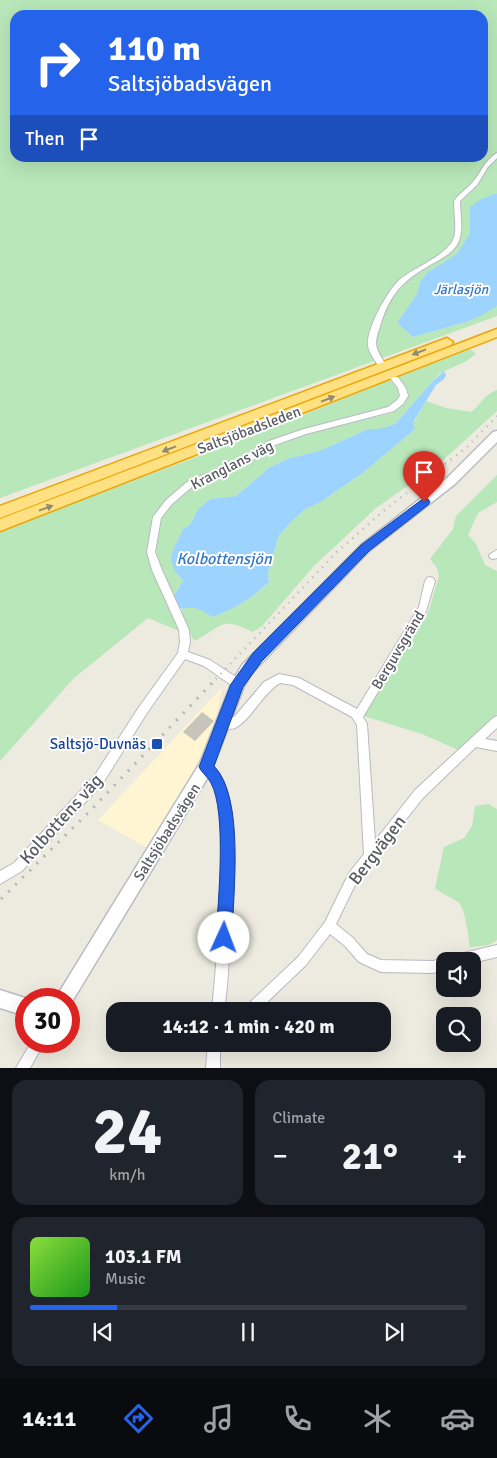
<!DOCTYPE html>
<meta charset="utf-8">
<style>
:root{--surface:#171b24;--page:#20242c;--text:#f1f3f6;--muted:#9ea1a6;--line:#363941;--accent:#2563eb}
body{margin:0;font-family:Signika,sans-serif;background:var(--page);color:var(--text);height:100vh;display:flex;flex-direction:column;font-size:19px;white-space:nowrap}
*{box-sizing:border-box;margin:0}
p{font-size:16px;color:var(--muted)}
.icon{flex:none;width:28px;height:28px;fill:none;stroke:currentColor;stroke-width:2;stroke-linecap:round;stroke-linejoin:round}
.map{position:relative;height:1068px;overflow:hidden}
.sheet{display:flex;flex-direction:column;gap:12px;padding:12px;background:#0d0f14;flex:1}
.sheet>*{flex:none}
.banner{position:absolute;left:10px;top:10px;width:478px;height:152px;border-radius:15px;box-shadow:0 5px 20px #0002;background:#2563eb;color:#fff;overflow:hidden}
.tools{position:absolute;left:436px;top:952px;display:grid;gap:10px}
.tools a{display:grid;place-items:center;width:45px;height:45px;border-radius:10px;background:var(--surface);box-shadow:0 5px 20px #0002;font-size:25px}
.speed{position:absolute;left:15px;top:988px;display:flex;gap:10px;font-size:25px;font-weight:700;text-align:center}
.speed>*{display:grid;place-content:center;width:65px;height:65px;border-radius:50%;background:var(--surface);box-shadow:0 5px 20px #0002;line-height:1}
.speed .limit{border:8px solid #d22;background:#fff;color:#111}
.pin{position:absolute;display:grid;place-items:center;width:42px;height:42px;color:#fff;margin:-51px -21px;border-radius:50% 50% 50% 0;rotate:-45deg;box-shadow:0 0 5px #0007}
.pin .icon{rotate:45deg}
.me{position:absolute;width:55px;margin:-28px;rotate:2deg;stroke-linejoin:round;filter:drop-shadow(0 0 4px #0008)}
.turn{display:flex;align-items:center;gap:18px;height:105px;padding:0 15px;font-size:22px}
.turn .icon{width:65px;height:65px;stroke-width:2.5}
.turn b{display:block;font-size:35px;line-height:42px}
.then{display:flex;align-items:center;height:48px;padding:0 15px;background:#0003;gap:10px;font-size:19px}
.big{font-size:38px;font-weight:800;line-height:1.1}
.sheet .tile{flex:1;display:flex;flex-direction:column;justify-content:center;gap:8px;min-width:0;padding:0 18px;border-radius:15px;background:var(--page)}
.sheet .dial{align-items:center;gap:0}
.dial b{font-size:65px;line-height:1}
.song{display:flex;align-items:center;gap:15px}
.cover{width:60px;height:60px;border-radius:8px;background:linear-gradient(135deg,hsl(90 70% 55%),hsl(120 70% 35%))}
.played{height:5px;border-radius:2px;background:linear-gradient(90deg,var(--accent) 20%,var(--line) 20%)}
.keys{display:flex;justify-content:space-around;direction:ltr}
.heat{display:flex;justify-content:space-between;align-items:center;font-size:28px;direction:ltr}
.sheet .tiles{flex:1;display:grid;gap:12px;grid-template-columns:1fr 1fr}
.tile:last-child{grid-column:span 2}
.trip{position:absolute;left:106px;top:1002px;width:285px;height:50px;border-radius:15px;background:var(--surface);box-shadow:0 5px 20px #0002;font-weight:800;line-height:50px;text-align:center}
.tab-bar{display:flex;height:80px;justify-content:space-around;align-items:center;background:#090b0e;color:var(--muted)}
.tab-bar .icon{width:35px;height:35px}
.tab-bar .selected{color:var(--accent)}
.tab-bar b{font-size:22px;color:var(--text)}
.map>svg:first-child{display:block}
.commercial{fill:#fff5d2}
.green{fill:#b8e7b9;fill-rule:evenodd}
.water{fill:#9dd3ff}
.building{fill:#c8c4bc}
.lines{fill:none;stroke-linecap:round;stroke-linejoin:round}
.street-casing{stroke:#b7bac0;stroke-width:2}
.secondary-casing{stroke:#b8bcc3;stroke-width:3}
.highway-casing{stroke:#eca500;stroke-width:3}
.street{fill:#fff;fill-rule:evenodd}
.secondary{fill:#fff;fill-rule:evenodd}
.highway{fill:#ffe184;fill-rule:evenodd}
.rail-far1{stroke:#b3b4b5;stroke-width:2.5;stroke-dasharray:1 6;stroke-linecap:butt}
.rail{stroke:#b3b4b5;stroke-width:3;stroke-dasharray:2 8;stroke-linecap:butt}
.oneway{fill:#928b6e}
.route{fill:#2563eb;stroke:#184099}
.transit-dot{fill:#1a4fb4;stroke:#fff;stroke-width:2}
.labels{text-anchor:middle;stroke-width:4;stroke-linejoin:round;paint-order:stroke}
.far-water-label{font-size:14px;font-style:italic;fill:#3478c2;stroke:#fff}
.street-label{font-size:15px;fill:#585c62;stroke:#fff}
.transit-label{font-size:15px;fill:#164399;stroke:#fff;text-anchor:end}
.water-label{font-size:16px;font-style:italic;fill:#3478c2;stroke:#fff}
.near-street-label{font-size:18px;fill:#585c62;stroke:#fff}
</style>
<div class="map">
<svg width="497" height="1068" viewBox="0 0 497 1068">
<rect width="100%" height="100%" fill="#edeadf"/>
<polygon class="commercial" points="222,687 217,715 200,760 149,849 98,820"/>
<g class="green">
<path d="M0 0H497V193L481 199 471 224 470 233 457 254 428 272 421 280 417 294 397 323 413 337 469 321 497 302V316L0 498ZM15 15H482V158H15Z"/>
<path d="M470 349 476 354 465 362 440 373 395 424 379 429H368L322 450 287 459 269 468 236 496 210 499 198 509 190 525 183 529 173 550 183 580 173 598C163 573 147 544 160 517 173 488 219 477 246 465 257 460 267 450 278 445 313 428 354 422 392 413 411 402 413 394 398 377Z"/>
<path d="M390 380C402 393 405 397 388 407L303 430 244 459 188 483 155 515 150 532 148 552 153 571 179 631 148 618 73 679 0 761V531L236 442Z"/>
<path d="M497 390V411L440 463 376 508 314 566 262 626 253 632C219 615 223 627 194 641L182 616V609L190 606 221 614 261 590 269 582 268 573 279 535 291 522 305 509 319 503 364 472 415 429 413 424 426 401 446 408 471 412C482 404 483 395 497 390Z"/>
<polygon points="497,475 497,502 478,513 468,535 476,544 485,565 497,571 497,714 458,750 422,734 364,716 429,610 439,576 437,568 430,559 453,529 456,516"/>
<path d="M488 804 497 809V940L489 945 470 947C468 936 466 909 458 902 451 897 442 894 435 888L444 847 464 838 472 826 475 806Z"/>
</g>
<g class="water">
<polygon points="497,193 497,306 482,315 469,321 413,337 397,323 417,294 421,280 428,272 457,254 470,233 470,207 481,199"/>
<path d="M444 371 446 375 444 379 436 385 415 419 413 424 415 429 364 472 319 503 305 509 291 522 279 535 268 573 269 582C254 597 232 610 212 617 202 610 194 605 182 609L177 606 173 598 183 580 174 570 171 558 173 550 183 529 190 525 198 509 210 499 236 496 269 468 287 459 322 450 368 429H379L395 424 431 383Z"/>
</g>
<polygon class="building" points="202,712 214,721 195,741 183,732"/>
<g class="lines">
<g class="street-casing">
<g id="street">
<path d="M497 153V158L488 167 477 185 460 201C460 214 464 231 458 243 453 253 441 259 432 264 404 280 391 292 381 323 375 343 373 344 384 362L383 364H377C374 359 369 352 368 346 366 329 387 292 399 280 414 267 453 254 455 233 456 223 454 211 454 201 459 194 465 190 471 184 481 174 484 160 497 153Z"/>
<path d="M392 377H398C402 383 407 388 408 396L403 404 394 411 306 434 275 445 248 463 193 486 172 504 161 518 155 552 162 570 189 630 190 642 188 652 210 660 242 681 243 684 242 687 238 688 234 687 204 666 185 659 147 713 103 783 22 871 0 884V871L14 863 95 775 139 707 178 653 180 642 179 630 152 570 147 552 153 517 166 500 187 482 242 459 269 441 304 429 388 407 397 400 400 396 398 388 391 379Z"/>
<polygon points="497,550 497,558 493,559 490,558 489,556 490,554"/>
<path d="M430 577 433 578 435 581 426 611 363 717 367 724 375 841 415 790 493 718 497 716V728L485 739 497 741V751L476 747 423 798 357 881 336 924 353 938 367 954 381 960 433 961 445 958 449 960 451 957 455 955 497 945V957L472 963V961H445V970L433 973 381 972 359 962 345 946 330 934 306 965 258 1011H243L245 1007 298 957 325 922 349 873 364 854 357 725 352 717 293 685 280 683C263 693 250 721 235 728 230 730 224 728 219 726L218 723 219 720 223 718 231 719 235 716 264 682 279 674 299 678 357 709 419 607 425 581 427 578Z"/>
<path d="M206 762C241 776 232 866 231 896 229 935 230 973 224 1011H212L217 954 222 853 221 824 217 795 213 782 201 767 202 763Z"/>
<polygon points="32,1041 45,1041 30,1068 16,1068"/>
<polygon points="208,1044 220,1044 220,1068 206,1068"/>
</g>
</g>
<g class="secondary-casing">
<g id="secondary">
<polygon points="497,431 497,442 455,484 369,551 252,673 244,686 211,772 70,1005 69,1006 69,999 55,999 200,763 231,684 242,665 361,545 447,478 493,432"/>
<polygon points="0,990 28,999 26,999 26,1016 0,1008"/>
</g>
</g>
<g class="highway-casing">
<g id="highway">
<polygon points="497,329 497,337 0,531 0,519"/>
<polygon points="447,338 453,342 451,345 0,518 0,506"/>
</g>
</g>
<use href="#street" class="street"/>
<use href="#secondary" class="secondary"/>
<use href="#highway" class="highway"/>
<polyline class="rail-far1" points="211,684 337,552 387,508 466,448 497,416"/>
<polyline class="rail" points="1,899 92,809 212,683"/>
</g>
<defs><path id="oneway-solid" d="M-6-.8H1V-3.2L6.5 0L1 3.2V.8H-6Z" transform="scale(1.25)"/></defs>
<g class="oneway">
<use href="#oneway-solid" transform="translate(419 352) rotate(159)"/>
<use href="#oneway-solid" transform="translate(328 399) rotate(-21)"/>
<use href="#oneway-solid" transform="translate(169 449) rotate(159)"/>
<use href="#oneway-solid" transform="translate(46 508) rotate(-20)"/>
</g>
<path class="route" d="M424 498 428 499 430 502 428 505 369 551 262 661 243 687 214 766C245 798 233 893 232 938L230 943 224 946 218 943 216 938C218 902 227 813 211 783 208 777 202 773 199 767L231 684 253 653 361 545Z"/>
<rect class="transit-dot" x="151" y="738" width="12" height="12" rx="2.5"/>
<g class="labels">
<g class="far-water-label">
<text x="461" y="294">Järlasjön</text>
</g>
<g class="street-label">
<text transform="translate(249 430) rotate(-21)" y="5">Saltsjöbadsleden</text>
<text transform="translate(232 465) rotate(-27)" y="5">Kranglans väg</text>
<text transform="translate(398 650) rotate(-59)" y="5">Berguvsgränd</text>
<text transform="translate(167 832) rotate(-58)" y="5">Saltsjöbadsvägen</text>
</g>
<g class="transit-label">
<text x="146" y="749">Saltsjö-Duvnäs</text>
</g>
<g class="water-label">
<text x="224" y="564">Kolbottensjön</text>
</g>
<g class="near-street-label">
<text transform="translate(61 819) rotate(-48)" y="6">Kolbottens väg</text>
<text transform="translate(377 850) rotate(-53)" y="6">Bergvägen</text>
</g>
</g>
</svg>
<div class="tools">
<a><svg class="icon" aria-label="sound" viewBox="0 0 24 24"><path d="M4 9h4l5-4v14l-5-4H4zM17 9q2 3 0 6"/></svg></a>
<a><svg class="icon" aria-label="search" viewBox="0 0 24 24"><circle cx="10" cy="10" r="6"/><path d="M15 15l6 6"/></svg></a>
</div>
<div class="speed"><div class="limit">30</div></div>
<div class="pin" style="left:424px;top:502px;background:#d93025"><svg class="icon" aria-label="arrive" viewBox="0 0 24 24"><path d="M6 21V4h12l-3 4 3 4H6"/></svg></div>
<svg class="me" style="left:224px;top:938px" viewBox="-20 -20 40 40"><circle r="19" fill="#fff"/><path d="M0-13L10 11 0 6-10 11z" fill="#2563eb"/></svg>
<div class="trip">14:12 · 1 min · 420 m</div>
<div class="banner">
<div class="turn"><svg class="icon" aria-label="right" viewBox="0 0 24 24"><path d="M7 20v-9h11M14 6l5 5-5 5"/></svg><div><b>110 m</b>Saltsjöbadsvägen</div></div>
<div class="then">Then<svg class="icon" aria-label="arrive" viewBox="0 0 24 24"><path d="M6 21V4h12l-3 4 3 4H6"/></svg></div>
</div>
</div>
<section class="sheet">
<div class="tiles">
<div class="tile dial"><b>24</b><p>km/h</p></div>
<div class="tile"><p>Climate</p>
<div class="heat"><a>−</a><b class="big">21°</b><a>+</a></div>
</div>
<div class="tile">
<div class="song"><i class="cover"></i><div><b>103.1 FM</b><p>Music</p></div></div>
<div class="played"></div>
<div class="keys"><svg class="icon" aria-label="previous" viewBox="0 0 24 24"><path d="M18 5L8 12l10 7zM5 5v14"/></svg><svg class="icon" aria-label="pause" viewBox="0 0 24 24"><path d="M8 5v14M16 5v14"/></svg><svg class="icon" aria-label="next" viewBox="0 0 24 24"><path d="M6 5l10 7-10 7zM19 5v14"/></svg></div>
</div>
</div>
</section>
<nav class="tab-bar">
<b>14:11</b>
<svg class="icon selected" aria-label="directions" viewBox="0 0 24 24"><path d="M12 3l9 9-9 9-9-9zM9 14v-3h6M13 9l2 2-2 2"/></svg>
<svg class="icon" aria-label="music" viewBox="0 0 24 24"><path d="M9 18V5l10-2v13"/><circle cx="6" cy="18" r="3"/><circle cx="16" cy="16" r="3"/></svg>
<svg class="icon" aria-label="phone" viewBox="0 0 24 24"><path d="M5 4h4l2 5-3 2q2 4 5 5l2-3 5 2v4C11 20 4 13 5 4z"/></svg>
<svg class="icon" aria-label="climate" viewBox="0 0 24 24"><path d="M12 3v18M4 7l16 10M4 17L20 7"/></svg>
<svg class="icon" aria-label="car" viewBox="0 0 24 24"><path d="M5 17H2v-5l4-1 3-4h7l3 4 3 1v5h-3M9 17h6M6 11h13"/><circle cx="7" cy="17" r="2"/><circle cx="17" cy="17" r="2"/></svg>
</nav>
